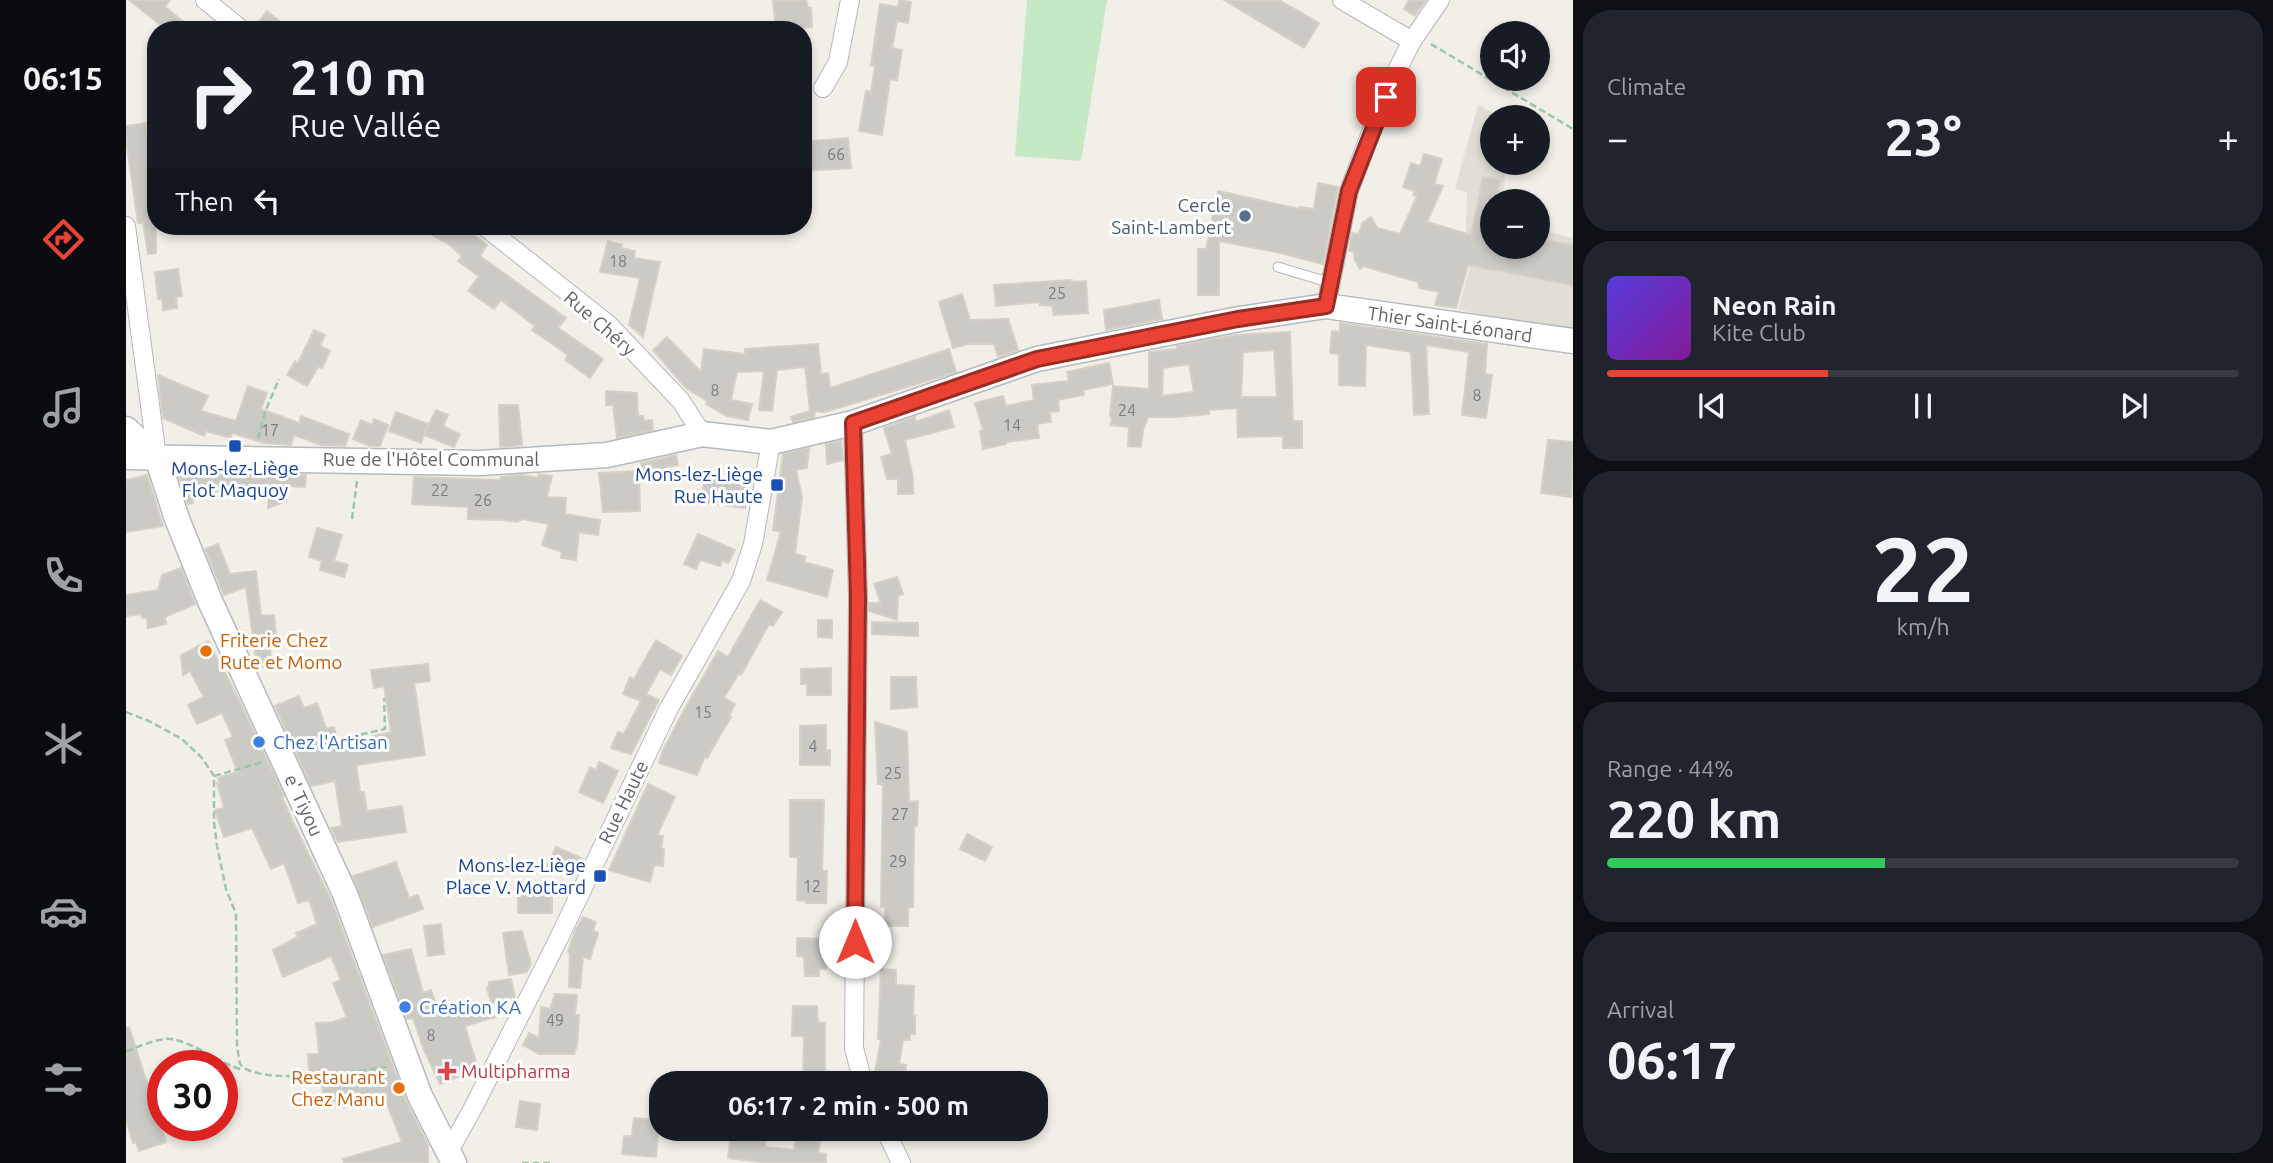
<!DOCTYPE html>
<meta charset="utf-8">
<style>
:root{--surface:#171b24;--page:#20242c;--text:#f1f3f6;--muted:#9ea1a6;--line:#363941;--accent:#ea4335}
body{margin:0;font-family:Ubuntu,sans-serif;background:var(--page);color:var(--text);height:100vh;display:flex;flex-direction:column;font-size:26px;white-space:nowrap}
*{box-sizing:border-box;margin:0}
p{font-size:23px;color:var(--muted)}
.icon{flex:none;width:38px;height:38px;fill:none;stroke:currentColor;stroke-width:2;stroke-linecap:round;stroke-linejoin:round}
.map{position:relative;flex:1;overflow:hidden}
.details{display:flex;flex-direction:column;gap:10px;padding:10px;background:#0d0f14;width:700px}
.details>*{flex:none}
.banner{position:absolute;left:21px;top:21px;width:665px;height:214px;border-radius:28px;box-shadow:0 4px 10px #0003;background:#171b24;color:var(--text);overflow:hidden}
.buttons{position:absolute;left:1354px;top:21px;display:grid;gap:14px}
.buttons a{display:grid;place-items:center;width:70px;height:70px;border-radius:50%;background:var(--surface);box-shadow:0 4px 10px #0003;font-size:35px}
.speed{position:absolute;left:21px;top:1050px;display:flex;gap:14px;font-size:35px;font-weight:700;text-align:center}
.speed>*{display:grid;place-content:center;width:91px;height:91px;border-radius:50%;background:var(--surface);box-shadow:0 4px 10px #0003;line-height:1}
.speed .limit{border:10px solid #d22;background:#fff;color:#111}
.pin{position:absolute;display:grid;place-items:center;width:60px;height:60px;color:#fff;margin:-30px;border-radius:14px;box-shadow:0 4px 10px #0006}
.me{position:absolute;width:77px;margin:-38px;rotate:0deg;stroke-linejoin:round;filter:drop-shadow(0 0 5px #0008)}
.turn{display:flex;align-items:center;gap:24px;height:147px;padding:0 28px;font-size:32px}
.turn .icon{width:91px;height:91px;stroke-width:2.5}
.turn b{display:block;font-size:49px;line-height:60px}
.then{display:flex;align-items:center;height:66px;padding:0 28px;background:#0003;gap:14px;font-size:26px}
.big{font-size:52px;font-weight:600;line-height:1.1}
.details .tile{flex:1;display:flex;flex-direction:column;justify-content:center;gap:10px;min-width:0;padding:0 24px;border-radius:28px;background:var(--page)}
.details .dial{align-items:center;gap:0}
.dial b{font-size:91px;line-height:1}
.song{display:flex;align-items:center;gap:21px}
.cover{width:84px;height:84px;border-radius:10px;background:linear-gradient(135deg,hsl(250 70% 55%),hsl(290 70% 35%))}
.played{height:7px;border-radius:4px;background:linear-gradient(90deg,var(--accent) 35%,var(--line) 35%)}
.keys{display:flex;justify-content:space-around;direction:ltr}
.heat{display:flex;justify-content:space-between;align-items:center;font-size:38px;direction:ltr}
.charge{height:10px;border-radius:5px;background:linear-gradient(90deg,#34c759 44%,var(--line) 0)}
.trip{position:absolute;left:523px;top:1071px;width:399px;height:70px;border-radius:28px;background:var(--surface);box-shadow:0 4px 10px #0003;font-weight:600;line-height:70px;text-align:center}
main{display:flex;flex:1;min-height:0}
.menu{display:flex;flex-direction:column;width:126px;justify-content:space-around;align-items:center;background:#090b0e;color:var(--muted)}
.menu .icon{width:49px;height:49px}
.menu .selected{color:var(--accent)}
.menu b{font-size:32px;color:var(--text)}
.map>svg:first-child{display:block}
.education{fill:#e1ded6}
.green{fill:#c5e8c5}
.building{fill:#cccac5;stroke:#d6d1c6;stroke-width:2;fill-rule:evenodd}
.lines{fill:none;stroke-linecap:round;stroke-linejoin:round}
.lane-casing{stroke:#b5b8bc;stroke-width:11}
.street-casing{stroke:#b5b8bc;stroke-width:20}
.secondary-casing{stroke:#b6babf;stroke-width:27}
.path{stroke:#9cc7a9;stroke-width:2.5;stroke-dasharray:7 3.5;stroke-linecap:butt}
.lane{stroke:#fff;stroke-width:9}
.street{stroke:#fff;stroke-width:18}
.secondary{stroke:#fff;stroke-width:24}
.route-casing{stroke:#982c22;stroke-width:18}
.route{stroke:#ea4335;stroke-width:12}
.service-dot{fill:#5c6f8a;stroke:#fff;stroke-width:2.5}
.transit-dot{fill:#1a4fb4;stroke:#fff;stroke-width:2.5}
.food-dot{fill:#e8710a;stroke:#fff;stroke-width:2.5}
.shop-dot{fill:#3f7fe0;stroke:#fff;stroke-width:2.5}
.health-dot{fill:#e0444e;stroke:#fff;stroke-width:2.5}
.labels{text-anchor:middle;stroke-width:6;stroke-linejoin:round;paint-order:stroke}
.number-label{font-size:16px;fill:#7a7d7f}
.service-label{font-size:19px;fill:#4e5e75;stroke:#fff;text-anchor:end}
.street-label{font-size:19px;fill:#5f6368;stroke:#fff}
.transit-label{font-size:19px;fill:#164399;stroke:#fff;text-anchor:end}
.food-label{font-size:19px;fill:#c56008;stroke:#fff;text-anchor:start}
.shop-label{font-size:19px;fill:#366cbe;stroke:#fff;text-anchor:start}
.health-label{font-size:19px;fill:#be3a42;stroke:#fff;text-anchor:start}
</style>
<main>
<nav class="menu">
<b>06:15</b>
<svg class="icon selected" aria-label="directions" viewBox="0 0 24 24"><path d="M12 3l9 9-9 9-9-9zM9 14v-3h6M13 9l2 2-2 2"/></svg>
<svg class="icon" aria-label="music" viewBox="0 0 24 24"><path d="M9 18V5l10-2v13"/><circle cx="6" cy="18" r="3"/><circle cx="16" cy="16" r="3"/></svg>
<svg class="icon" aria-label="phone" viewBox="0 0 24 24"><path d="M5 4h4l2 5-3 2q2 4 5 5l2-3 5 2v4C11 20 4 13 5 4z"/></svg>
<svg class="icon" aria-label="climate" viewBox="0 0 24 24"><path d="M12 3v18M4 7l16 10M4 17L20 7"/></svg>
<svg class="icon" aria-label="car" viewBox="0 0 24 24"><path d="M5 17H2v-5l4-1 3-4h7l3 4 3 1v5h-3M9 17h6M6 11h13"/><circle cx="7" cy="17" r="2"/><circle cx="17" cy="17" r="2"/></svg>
<svg class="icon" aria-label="filters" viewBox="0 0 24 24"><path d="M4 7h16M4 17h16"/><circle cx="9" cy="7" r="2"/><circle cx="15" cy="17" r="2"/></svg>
</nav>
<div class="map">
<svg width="1447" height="1163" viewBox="0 0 1447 1163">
<rect width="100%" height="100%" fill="#f1efe8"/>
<polygon class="education" points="1352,105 1376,117 1367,117 1367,163 1380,163 1377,201 1367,201 1367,247 1412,247 1412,229 1447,238 1447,330 1332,310 1344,268 1339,264 1341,192 1329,189"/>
<polygon class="green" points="901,0 981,0 955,161 889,156"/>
<g class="building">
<polygon points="3,0 44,0 39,7 68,30 41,30"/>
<polygon points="647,0 680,0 682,8 685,8 686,27 650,30"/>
<polygon points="773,0 785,2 782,23 771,21 766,48 776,50 771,80 764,79 756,135 733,131 740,91 745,92 749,66 745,65 754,4 772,7"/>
<polygon points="1098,0 1153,0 1193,23 1178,48"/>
<polygon points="1283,0 1300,0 1289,16 1278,9"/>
<polygon points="141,11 164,30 127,30"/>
<polygon points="20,123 23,146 30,145 30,163 25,164 30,194 30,253 22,254 17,223 12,223 0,140 0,126"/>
<polygon points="722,138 725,168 677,171 677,142"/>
<polygon points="1298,154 1316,159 1308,184 1317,186 1301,222 1345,235 1357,177 1374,180 1370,201 1367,201 1364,233 1367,233 1367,247 1412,247 1412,239 1447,245 1447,285 1342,265 1330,308 1309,305 1313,292 1293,288 1292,282 1237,266 1234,269 1229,261 1228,252 1223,251 1226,233 1233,234 1236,223 1245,217 1251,228 1274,234 1291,196 1287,195 1289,191 1277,187 1285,163 1294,166"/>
<polygon points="1192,183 1212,187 1197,264 1150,252 1093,241 1093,295 1072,295 1072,249 1080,249 1092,191 1174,209 1174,207 1188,209"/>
<polygon points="290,226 336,226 361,245 354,256 440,318 432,328 477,359 464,378 439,360 442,355 406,330 409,326 375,300 368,309 342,291 353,276 332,261 336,256 321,243"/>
<polygon points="482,241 496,245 495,248 509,251 508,258 534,262 517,337 503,325 514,278 474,272"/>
<polygon points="52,269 56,296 50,297 51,308 37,310 36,299 32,299 29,272"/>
<polygon points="946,280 946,282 960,281 962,313 928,315 926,306 914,305 914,302 870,306 868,285"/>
<polygon points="836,294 844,320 882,319 892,350 872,357 868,344 842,344 827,348 813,302"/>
<polygon points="1033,300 1036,319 980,330 978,310"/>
<polygon points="1214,323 1361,344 1359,374 1366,375 1360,418 1336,415 1343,352 1300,345 1303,414 1288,415 1285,352 1240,345 1239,386 1213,385 1213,356 1212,354 1204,353 1206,331 1214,332"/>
<polygon points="188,330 199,335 194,346 204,351 196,368 192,367 181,386 161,375 169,361 172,363"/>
<path d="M1164 332 1167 421H1176V448H1157V436L1112 437 1111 408 1083 410V414L1049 417H1022L1017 430 1015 447 1002 446 1003 427 985 425 986 417 984 416 987 386 1023 389V352L1051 349V346L1108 335ZM1148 350 1151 397H1115L1117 352ZM1063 364 1068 392 1036 396 1037 368Z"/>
<polygon points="541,337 575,372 578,349 619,354 619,349 692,344 695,374 702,373 704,388 823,349 830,372 699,412 689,411 688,417 667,422 665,417 684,411 679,367 651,370 646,411 633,410 638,371 611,372 605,400 626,404 622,420 601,416 580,404 581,401 560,388 527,350"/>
<polygon points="983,363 987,384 957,390 958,395 932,400 933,411 924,412 925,422 911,424 913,438 880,442 880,444 857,449 854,431 857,430 849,403 877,396 880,406 908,400 906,385 943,381 941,372"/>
<polygon points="32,375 82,396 75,411 110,421 122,386 141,393 135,409 173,423 175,416 223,434 219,446 195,445 168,435 165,445 138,443 106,433 105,438 80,431 78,436 37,418"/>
<polygon points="480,391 511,393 512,416 517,416 518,421 526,420 527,430 491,438 487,405 480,405"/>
<polygon points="373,405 392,405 396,445 374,447"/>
<polygon points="310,410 322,415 317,426 334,434 328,447 298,435 295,443 263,431 270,412 302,424 298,434"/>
<polygon points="823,410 828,427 779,440 787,478 787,494 772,494 772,479 761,479 755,457 766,454 758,428 789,417 790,422"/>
<polygon points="248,419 262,425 254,446 244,446 227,439 235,420 246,425"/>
<polygon points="1422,440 1447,442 1445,497 1415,493"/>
<polygon points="715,441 717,460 701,464 700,444"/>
<polygon points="683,448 681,468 670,470 676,497 669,554 680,557 678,562 707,570 701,597 641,580 655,532 647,530 657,454"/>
<polygon points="550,455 552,465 540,467 541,473 517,477 515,463"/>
<polygon points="513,471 514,511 477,512 473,473"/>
<polygon points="52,473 180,475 179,487 161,486 160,501 142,508 143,489 116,488 116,491 66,493 67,503 62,504"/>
<polygon points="412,474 426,476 421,497 440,498 439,514 474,520 472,535 453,532 450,560 435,558 436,552 416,545 423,524 396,519 391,522 376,520 342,519 342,507 286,504 288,477 375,480 375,477 397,475 412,478"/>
<polygon points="21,475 37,526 0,532 0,480"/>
<polygon points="579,476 624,481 619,508 580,503 580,495 576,495"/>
<polygon points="191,528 216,535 208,561 222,565 218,577 194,570 196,561 183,557"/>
<polygon points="572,534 609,550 602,563 597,560 594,566 574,560 570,569 558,564"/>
<polygon points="92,544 104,574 130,571 135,616 148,615 151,643 144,644 145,666 131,667 120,587 98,595 79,549"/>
<polygon points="55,568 69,604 39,617 40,624 22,628 21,618 16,618 15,614 0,616 0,595 32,590 36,575"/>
<polygon points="771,577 777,594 772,596 771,620 743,611 743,603 755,603 748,584"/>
<polygon points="634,600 656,612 647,626 643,624 615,675 613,673 598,698 609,704 603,716 605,717 581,758 579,756 571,775 533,763 537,750 561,705 592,651 602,657"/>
<polygon points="692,620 706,620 706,638 692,637"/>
<polygon points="746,622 792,623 792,636 746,634"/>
<polygon points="530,640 556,656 545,675 534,669 520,694 533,700 505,754 485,748 492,732 498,734 515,701 497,694 504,677 508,679"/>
<polygon points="82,641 111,696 158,796 156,797 167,822 205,900 280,1101 302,1145 302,1163 218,1163 217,1159 276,1142 258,1097 220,1103 220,1107 198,1108 195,1071 183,1072 182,1054 193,1054 190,1023 207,1022 221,1017 207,983 215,980 205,956 157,977 147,950 172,937 170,933 191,924 183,900 172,903 158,863 145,869 126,828 98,837 89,810 98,808 91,783 94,783 92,778 112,772 99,740 107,737 96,713 71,724 62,705 78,697 64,671 57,675 55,655"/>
<polygon points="302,664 304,681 288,683 299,755 230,765 234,792 238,792 241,811 276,806 280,832 212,842 205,828 216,826 209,781 185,786 149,706 173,696 178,708 191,703 200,728 208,727 212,745 265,732 258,686 248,688 245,670"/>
<polygon points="705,668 705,695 681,695 681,684 675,684 675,669"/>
<polygon points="765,677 790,677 791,707 765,709"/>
<polygon points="749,722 781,732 783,802 792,801 791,826 789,826 788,830 787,907 782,908 782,926 759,926 759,907 755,907 757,784 752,784"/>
<polygon points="700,725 700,750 704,750 704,765 674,765 674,726"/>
<polygon points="473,762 492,771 477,803 453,792 464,767 470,770"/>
<polygon points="522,784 549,797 531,835 537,836 535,848 538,849 537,866 528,865 524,882 483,870"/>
<polygon points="664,800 698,800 696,871 701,871 700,903 680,903 679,901 671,900 672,857 664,857"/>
<polygon points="841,834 866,847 859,861 834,849"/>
<polygon points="430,847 455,858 446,877 421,866"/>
<polygon points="270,862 283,898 292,895 297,909 247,927 227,876"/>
<rect x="392" y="889" width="34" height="24"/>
<polygon points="457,917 470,922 467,931 472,933 464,959 457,957 454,988 443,987 444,953 442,952 449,931"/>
<polygon points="315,924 318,954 302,956 298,926"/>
<polygon points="396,931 405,964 401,972 383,975 377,933"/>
<polygon points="671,938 699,939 700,969 693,969 693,976 679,976 678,957 671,956"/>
<polygon points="285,949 297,993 305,990 313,1012 343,1005 369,1017 339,1026 352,1069 314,1084 298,1050 287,1018 281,1019 257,955"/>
<polygon points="755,969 770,970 770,985 788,986 787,1016 789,1016 789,1034 784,1034 784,1040 777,1040 773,1064 780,1065 778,1078 749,1072 755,1039 752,1039"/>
<polygon points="385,979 389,997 365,1003 361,987 363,986 363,982"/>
<polygon points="429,994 451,995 449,1015 453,1015 451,1045 448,1054 413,1054 397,1045 403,1033 413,1038 415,1007 424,1009"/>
<polygon points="667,1006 691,1006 692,1022 699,1023 699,1080 677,1080 678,1036 666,1036"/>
<polygon points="3,1027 40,1142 13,1151 10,1142 7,1143 0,1120 0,1028"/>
<polygon points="394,1101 414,1104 411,1130 390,1127"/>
<polygon points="508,1118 533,1120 530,1157 496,1154 498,1136 506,1136"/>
<polygon points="605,1132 640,1136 639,1147 668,1150 670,1138 694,1141 692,1153 700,1154 700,1163 644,1163 602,1158"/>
</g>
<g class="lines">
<g class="lane-casing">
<polyline id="lane" points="1152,267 1205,283"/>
</g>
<g class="street-casing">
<g id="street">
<polyline points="79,0 116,30"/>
<polyline points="1216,0 1286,41"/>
<polyline points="697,88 712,62 724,0"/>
<polyline points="0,226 31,457"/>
<polyline points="358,226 482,324 555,401 576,434"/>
<polyline points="1200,306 1223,191 1241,143 1269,74 1286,41 1314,0"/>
<polyline points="727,423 732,597 728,1048 737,1083"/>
<polyline points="759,1129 775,1163"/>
<polyline points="322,1153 347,1108 431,942 542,710 615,581 627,544 645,442"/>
</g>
</g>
<g class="secondary-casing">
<g id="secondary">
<polyline points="0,429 31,457"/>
<polyline points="0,457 354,463 481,455 576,434 645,442 727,423 911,359 1113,319 1200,306 1447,341"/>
<polyline points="31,457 51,519 84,601 219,894 294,1096 328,1163"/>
</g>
</g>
<g class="path">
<polyline points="1305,44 1447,129"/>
<polyline points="132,439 139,412 153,379"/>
<polyline points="226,519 231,481"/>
<path d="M0 712 23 721 56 739 76 758 88 776V822L91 846 100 889 110 914 111 1047 114 1064C132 1087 233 1071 262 1067"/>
<polyline points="174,751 198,743 259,729 258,698"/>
<polyline points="88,776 137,762"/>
<path d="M0 1051C12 1047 25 1041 38 1039 60 1036 93 1064 117 1070"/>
<polyline points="396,1163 426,1163"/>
</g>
<use href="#lane" class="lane"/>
<use href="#street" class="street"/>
<use href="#secondary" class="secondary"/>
</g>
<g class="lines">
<g class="route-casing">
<polyline id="route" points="729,942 732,597 727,423 911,359 1112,319 1200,306 1223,191 1260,97"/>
</g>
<use href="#route" class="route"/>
</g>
<circle class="service-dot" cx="1119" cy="216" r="7"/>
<g class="transit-dot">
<rect x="102" y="439" width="14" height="14" rx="3.5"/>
<rect x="644" y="478" width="14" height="14" rx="3.5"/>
<rect x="467" y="869" width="14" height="14" rx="3.5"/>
</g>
<g class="food-dot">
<circle cx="80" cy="651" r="7"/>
<circle cx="273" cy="1088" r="7"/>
</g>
<g class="shop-dot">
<circle cx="133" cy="742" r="7"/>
<circle cx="279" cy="1007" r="7"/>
</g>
<path class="health-dot" d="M317.5 1060.5h7v7h7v7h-7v7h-7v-7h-7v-7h7z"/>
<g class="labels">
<g class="number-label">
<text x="710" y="160">66</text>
<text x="492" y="267">18</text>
<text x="931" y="299">25</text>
<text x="589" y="396">8</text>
<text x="1351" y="401">8</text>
<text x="1001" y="416">24</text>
<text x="886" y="431">14</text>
<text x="144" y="436">17</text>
<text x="314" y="496">22</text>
<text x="357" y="506">26</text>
<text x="577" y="718">15</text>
<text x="687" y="752">4</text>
<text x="767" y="779">25</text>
<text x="774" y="820">27</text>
<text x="772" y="867">29</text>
<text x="686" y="892">12</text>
<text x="429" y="1026">49</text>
<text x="305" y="1041">8</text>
</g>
<g class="service-label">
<text x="1105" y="212">Cercle<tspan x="1105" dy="22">Saint-Lambert</tspan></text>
</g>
<g class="street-label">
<text transform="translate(474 323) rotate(41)" y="7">Rue Chéry</text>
<text transform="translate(1324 324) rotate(8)" y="7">Thier Saint-Léonard</text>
<text x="305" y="466">Rue de l'Hôtel Communal</text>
<text transform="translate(497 802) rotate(-64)" y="7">Rue Haute</text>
<text transform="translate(178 805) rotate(65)" y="7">e' Tiyou</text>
</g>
<g class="transit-label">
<text x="109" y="475" text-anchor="middle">Mons-lez-Liège<tspan x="109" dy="22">Flot Maquoy</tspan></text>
<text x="637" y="481">Mons-lez-Liège<tspan x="637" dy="22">Rue Haute</tspan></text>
<text x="460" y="872">Mons-lez-Liège<tspan x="460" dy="22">Place V. Mottard</tspan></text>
</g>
<g class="food-label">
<text x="94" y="647">Friterie Chez<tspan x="94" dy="22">Rute et Momo</tspan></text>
<text x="259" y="1084" text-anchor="end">Restaurant<tspan x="259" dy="22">Chez Manu</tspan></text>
</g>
<g class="shop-label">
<text x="147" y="749">Chez l'Artisan</text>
<text x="293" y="1014">Création KA</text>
</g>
<g class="health-label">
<text x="335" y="1078">Multipharma</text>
</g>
</g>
</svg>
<div class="buttons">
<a><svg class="icon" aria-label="sound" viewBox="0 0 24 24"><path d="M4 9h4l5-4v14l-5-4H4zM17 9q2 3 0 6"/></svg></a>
<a>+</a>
<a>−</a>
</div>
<div class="speed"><div class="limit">30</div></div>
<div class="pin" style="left:1260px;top:97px;background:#d93025"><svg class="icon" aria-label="arrive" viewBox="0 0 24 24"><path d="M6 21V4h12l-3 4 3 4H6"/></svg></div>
<svg class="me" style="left:729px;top:942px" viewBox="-20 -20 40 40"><circle r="19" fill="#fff"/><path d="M0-13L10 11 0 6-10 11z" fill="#ea4335"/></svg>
<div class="trip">06:17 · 2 min · 500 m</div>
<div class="banner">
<div class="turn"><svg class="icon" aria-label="right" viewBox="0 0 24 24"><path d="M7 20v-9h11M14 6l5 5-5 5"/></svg><div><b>210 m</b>Rue Vallée</div></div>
<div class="then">Then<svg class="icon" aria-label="left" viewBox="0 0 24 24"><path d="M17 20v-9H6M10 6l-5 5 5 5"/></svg></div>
</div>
</div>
<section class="details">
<div class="tile"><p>Climate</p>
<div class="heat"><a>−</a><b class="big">23°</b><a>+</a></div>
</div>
<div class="tile">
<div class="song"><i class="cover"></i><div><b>Neon Rain</b><p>Kite Club</p></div></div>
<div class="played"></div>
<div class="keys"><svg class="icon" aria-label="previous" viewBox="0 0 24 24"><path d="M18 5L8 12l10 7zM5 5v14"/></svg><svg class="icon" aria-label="pause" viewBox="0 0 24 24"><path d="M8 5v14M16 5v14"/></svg><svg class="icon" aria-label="next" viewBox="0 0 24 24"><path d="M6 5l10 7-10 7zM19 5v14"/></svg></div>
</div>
<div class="tile dial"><b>22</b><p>km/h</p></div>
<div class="tile"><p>Range · 44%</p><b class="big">220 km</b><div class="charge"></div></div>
<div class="tile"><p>Arrival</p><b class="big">06:17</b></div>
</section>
</main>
